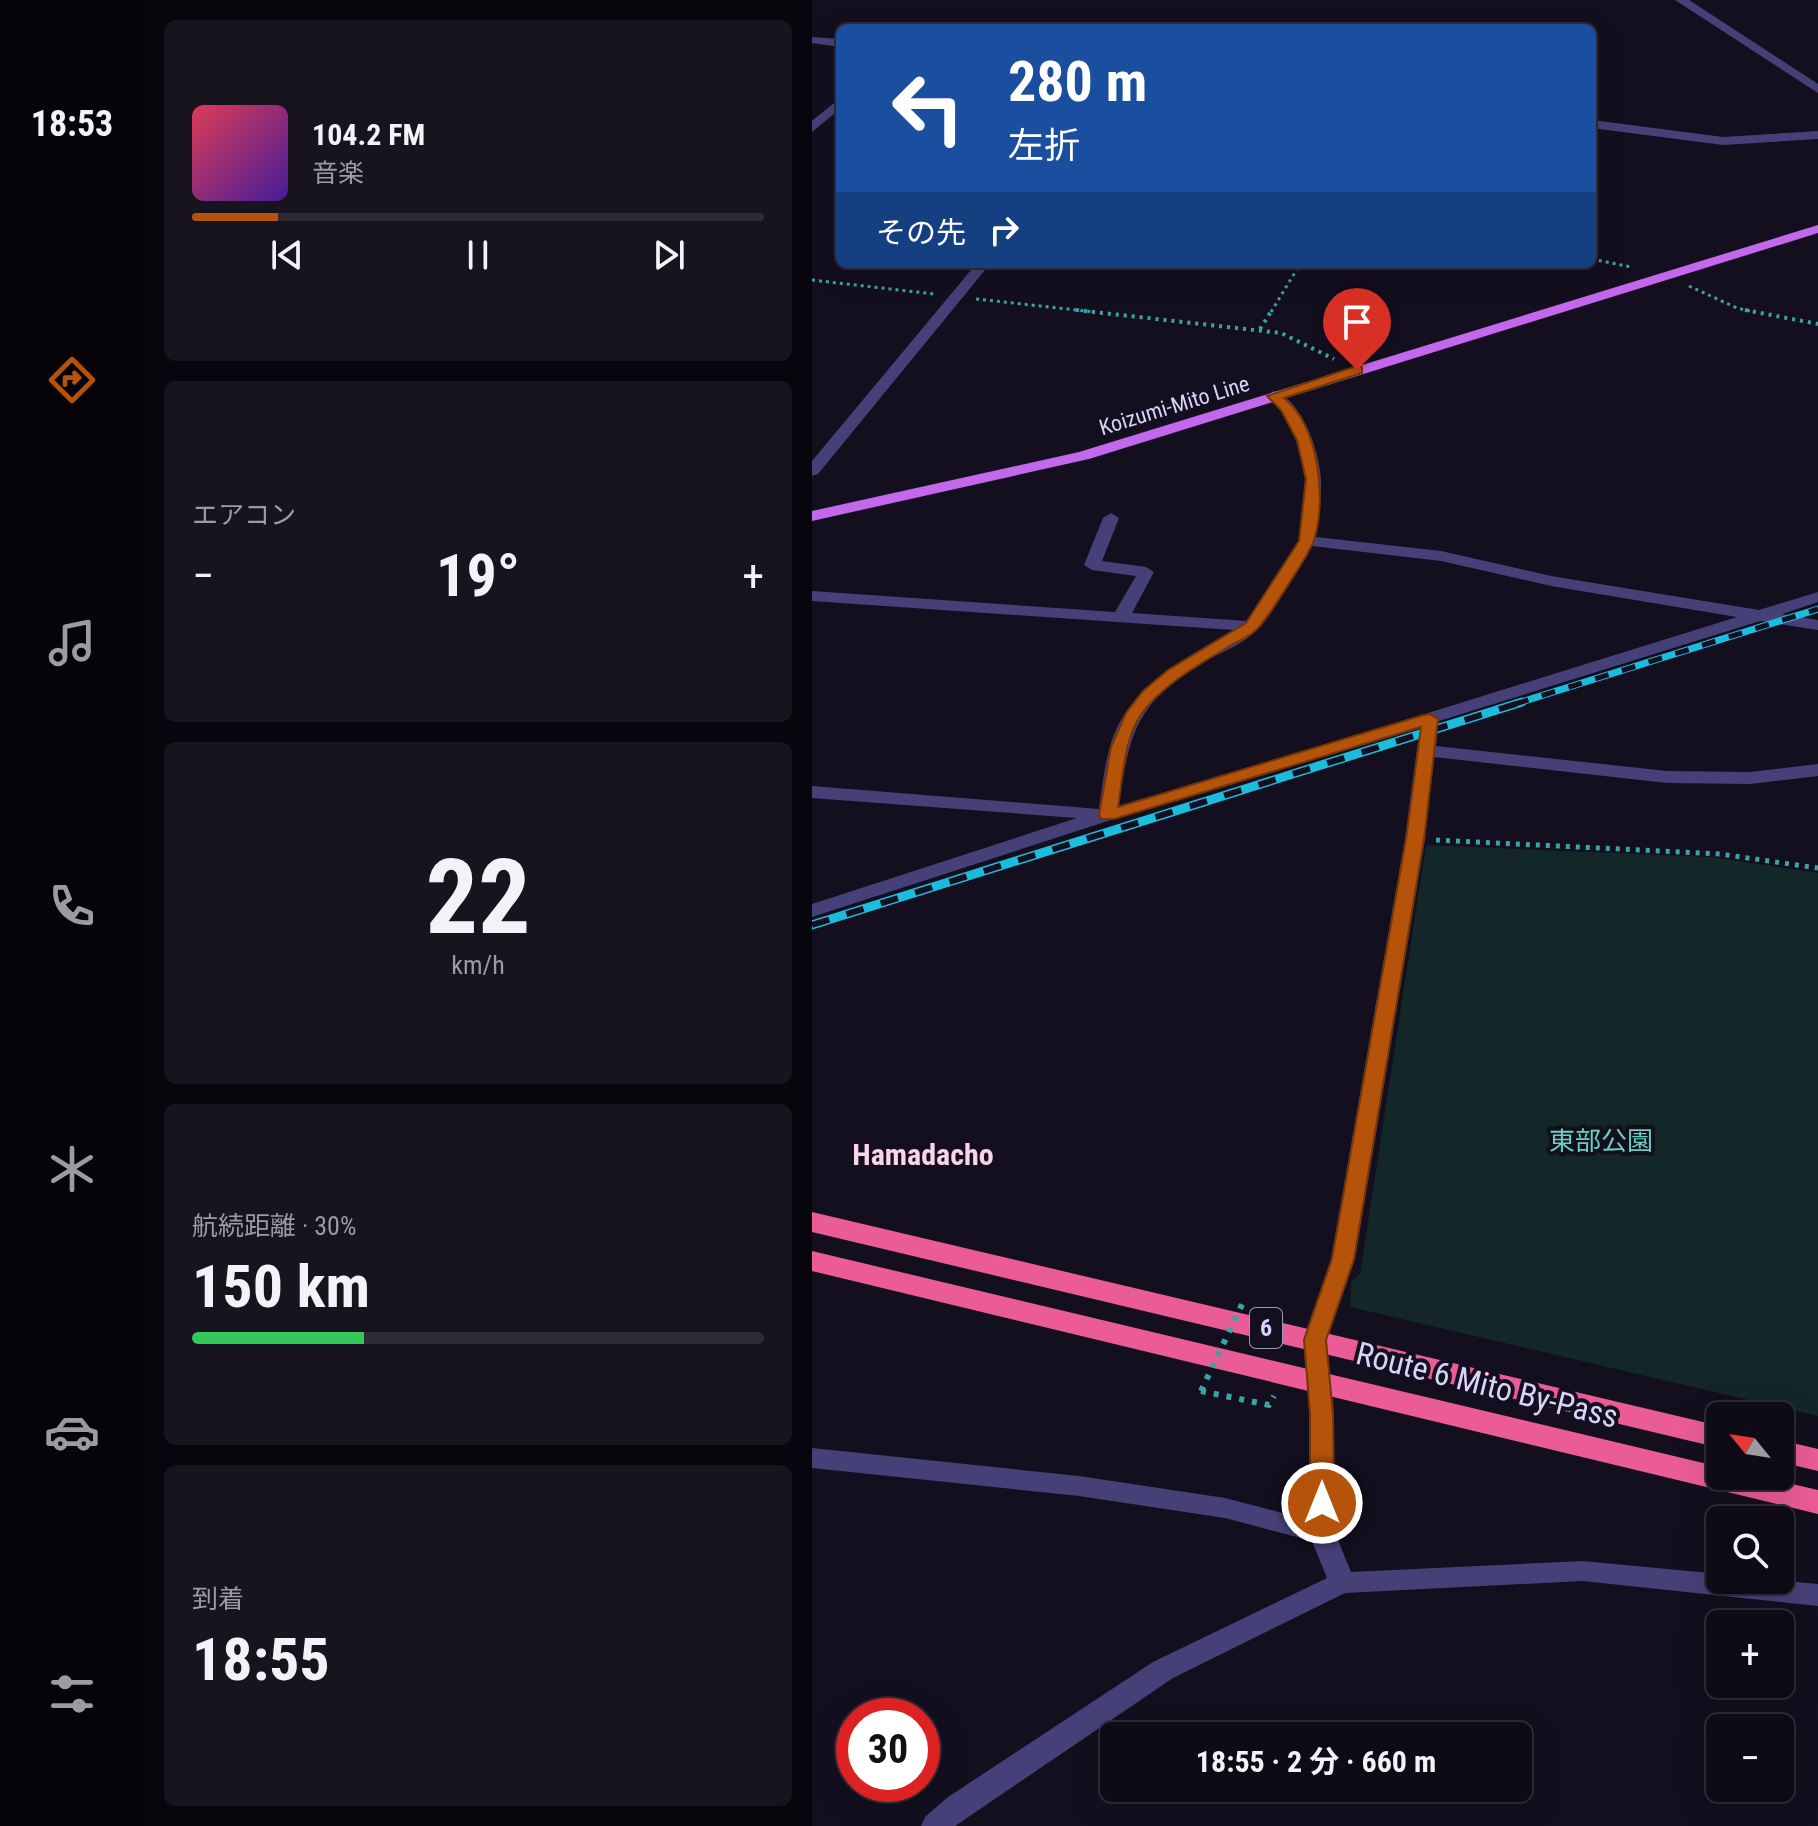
<!DOCTYPE html>
<html lang="ja">
<meta charset="utf-8">
<style>
:root{--surface:#0e0b17;--page:#171420;--text:#f1f3f6;--muted:#9b9ba1;--line:#2e2b36;--accent:#b45309}
body{margin:0;font-family:"Roboto Condensed","Noto Sans JP",sans-serif;background:var(--page);color:var(--text);height:100vh;display:flex;flex-direction:column;font-size:30px;white-space:nowrap}
*{box-sizing:border-box;margin:0}
p{font-size:26px;color:var(--muted)}
.icon{flex:none;width:44px;height:44px;fill:none;stroke:currentColor;stroke-width:2;stroke-linecap:round;stroke-linejoin:round}
.map{position:relative;flex:1;overflow:hidden}
.sheet{display:flex;flex-direction:column;gap:20px;padding:20px;background:#08060d;width:668px}
.sheet>*{flex:none}
.top-card{position:absolute;left:24px;top:24px;width:760px;height:244px;border-radius:12px;box-shadow:0 8px 32px #0002,0 0 0 2px var(--line);background:#1a4fa0;color:#fff;overflow:hidden}
.needle{width:52px;rotate:300deg}
.controls{position:absolute;left:894px;top:1402px;display:grid;gap:16px}
.controls a{display:grid;place-items:center;width:88px;height:88px;border-radius:12px;background:var(--surface);box-shadow:0 8px 32px #0002,0 0 0 2px var(--line);font-size:40px}
.speed{position:absolute;left:24px;top:1698px;display:flex;gap:16px;font-size:40px;font-weight:700;text-align:center}
.speed>*{display:grid;place-content:center;width:104px;height:104px;border-radius:50%;background:var(--surface);box-shadow:0 8px 32px #0002,0 0 0 2px var(--line);line-height:1}
.speed .limit{border:12px solid #d22;background:#fff;color:#111}
.pin{position:absolute;display:grid;place-items:center;width:68px;height:68px;color:#fff;margin:-82px -34px;border-radius:50% 50% 50% 0;rotate:-45deg;box-shadow:0 0 8px #0007}
.pin .icon{rotate:45deg}
.me{position:absolute;width:88px;margin:-44px;rotate:0deg;stroke-linejoin:round;filter:drop-shadow(0 0 6px #0008)}
.turn{display:flex;align-items:center;gap:28px;height:168px;padding:0 40px;font-size:36px}
.turn .icon{width:104px;height:104px;stroke-width:2.5}
.turn b{display:block;font-size:56px;line-height:68px}
.then{display:flex;align-items:center;height:76px;padding:0 40px;background:#0003;gap:16px;font-size:30px}
.big{font-size:60px;font-weight:700;line-height:1.1}
.sheet .widget{flex:1;display:flex;flex-direction:column;justify-content:center;gap:12px;min-width:0;padding:0 28px;border-radius:12px;background:var(--page)}
.sheet .dial{align-items:center;gap:0}
.dial b{font-size:104px;line-height:1}
.song{display:flex;align-items:center;gap:24px}
.cover{width:96px;height:96px;border-radius:12px;background:linear-gradient(135deg,hsl(350 70% 55%),hsl(260 70% 35%))}
.played{height:8px;border-radius:4px;background:linear-gradient(90deg,var(--accent) 15%,var(--line) 15%)}
.keys{display:flex;justify-content:space-around;direction:ltr}
.heat{display:flex;justify-content:space-between;align-items:center;font-size:44px;direction:ltr}
.charge{height:12px;border-radius:6px;background:linear-gradient(90deg,#34c759 30%,var(--line) 0)}
.trip{position:absolute;left:288px;top:1722px;width:432px;height:80px;border-radius:12px;background:var(--surface);box-shadow:0 8px 32px #0002,0 0 0 2px var(--line);font-weight:700;line-height:80px;text-align:center}
main{display:flex;flex:1;min-height:0}
.dock{display:flex;flex-direction:column;width:144px;justify-content:space-around;align-items:center;background:#060409;color:var(--muted)}
.dock .icon{width:56px;height:56px}
.dock .current{color:var(--accent)}
.dock b{font-size:36px;color:var(--text)}
.map>svg:first-child{display:block}
.green{fill:#132728}
.lines{fill:none;stroke-linecap:round;stroke-linejoin:round}
.path-far3{stroke:#3ca3a4;stroke-width:3;stroke-dasharray:3 4;stroke-linecap:butt}
.path-far2{stroke:#3ca3a4;stroke-width:4;stroke-dasharray:3 5;stroke-linecap:butt}
.path-far1{stroke:#3ca3a4;stroke-width:5;stroke-dasharray:4 6;stroke-linecap:butt}
.path{stroke:#3ca3a4;stroke-width:6;stroke-dasharray:5 8;stroke-linecap:butt}
.minor{fill:#464078;fill-rule:evenodd}
.major{fill:#c367ec;fill-rule:evenodd}
.highway{fill:#eb5c97;fill-rule:evenodd}
.rail-far1-casing{stroke:#1cbcdd;stroke-width:7}
.rail-casing{stroke:#1cbcdd;stroke-width:9}
.rail-far1{stroke:#130f1f;stroke-width:5;stroke-dasharray:14;stroke-linecap:butt}
.rail{stroke:#130f1f;stroke-width:6;stroke-dasharray:18;stroke-linecap:butt}
.path-bridge{stroke:#3ca3a4;stroke-width:6;stroke-dasharray:5 8;stroke-linecap:butt}
.route{fill:#b45309;stroke:#753606;stroke-width:2}
.labels{text-anchor:middle;stroke-width:8;stroke-linejoin:round;paint-order:stroke}
.far-street-label{font-size:22px;fill:#dad3f9;stroke:#130f1f}
.shield{fill:#130f1f;stroke:#9e98b8;stroke-width:2}
.shield-label{font-size:24px;font-weight:bold;fill:#dad3f9}
.park-label{font-size:26px;fill:#68d0bd;stroke:#130f1f}
.quarter-label{font-size:30px;font-weight:bold;fill:#fad4ea;stroke:#130f1f}
.near-street-label{font-size:32px;fill:#dad3f9;stroke:#130f1f}
</style>
<main>
<nav class="dock">
<b>18:53</b>
<svg class="icon current" aria-label="directions" viewBox="0 0 24 24"><path d="M12 3l9 9-9 9-9-9zM9 14v-3h6M13 9l2 2-2 2"/></svg>
<svg class="icon" aria-label="music" viewBox="0 0 24 24"><path d="M9 18V5l10-2v13"/><circle cx="6" cy="18" r="3"/><circle cx="16" cy="16" r="3"/></svg>
<svg class="icon" aria-label="phone" viewBox="0 0 24 24"><path d="M5 4h4l2 5-3 2q2 4 5 5l2-3 5 2v4C11 20 4 13 5 4z"/></svg>
<svg class="icon" aria-label="climate" viewBox="0 0 24 24"><path d="M12 3v18M4 7l16 10M4 17L20 7"/></svg>
<svg class="icon" aria-label="car" viewBox="0 0 24 24"><path d="M5 17H2v-5l4-1 3-4h7l3 4 3 1v5h-3M9 17h6M6 11h13"/><circle cx="7" cy="17" r="2"/><circle cx="17" cy="17" r="2"/></svg>
<svg class="icon" aria-label="filters" viewBox="0 0 24 24"><path d="M4 7h16M4 17h16"/><circle cx="9" cy="7" r="2"/><circle cx="15" cy="17" r="2"/></svg>
</nav>
<section class="sheet">
<div class="widget">
<div class="song"><i class="cover"></i><div><b>104.2 FM</b><p>音楽</p></div></div>
<div class="played"></div>
<div class="keys"><svg class="icon" aria-label="previous" viewBox="0 0 24 24"><path d="M18 5L8 12l10 7zM5 5v14"/></svg><svg class="icon" aria-label="pause" viewBox="0 0 24 24"><path d="M8 5v14M16 5v14"/></svg><svg class="icon" aria-label="next" viewBox="0 0 24 24"><path d="M6 5l10 7-10 7zM19 5v14"/></svg></div>
</div>
<div class="widget"><p>エアコン</p>
<div class="heat"><a>−</a><b class="big">19°</b><a>+</a></div>
</div>
<div class="widget dial"><b>22</b><p>km/h</p></div>
<div class="widget"><p>航続距離 · 30%</p><b class="big">150 km</b><div class="charge"></div></div>
<div class="widget"><p>到着</p><b class="big">18:55</b></div>
</section>
<div class="map">
<svg width="1006" height="1826" viewBox="0 0 1006 1826">
<rect width="100%" height="100%" fill="#130f1f"/>
<polygon class="green" points="614,845 899,857 1006,873 1006,1416 538,1307 539,1282 548,1274"/>
<g class="lines">
<g class="path-far3">
<polyline points="780,259 819,267"/>
<polyline points="0,280 122,294"/>
<polyline points="877,286 925,308 943,312"/>
<polyline points="164,299 283,312"/>
<polyline points="459,312 488,264"/>
</g>
<g class="path-far2">
<polyline points="264,310 469,333 522,359"/>
<polyline points="933,310 1006,324"/>
<polyline points="448,329 460,310"/>
</g>
<polyline class="path-far1" points="624,840 908,854 1006,868"/>
<polyline class="path" points="389,1391 457,1405 462,1396"/>
<g class="minor">
<polygon points="863,0 877,0 1006,84 1006,93"/>
<polygon points="0,37 28,39 28,47 0,43"/>
<polygon points="28,98 28,109 0,132 0,121"/>
<polygon points="780,120 911,137 1006,131 1006,139 911,145 780,128"/>
<polygon points="164,264 178,264 6,474 0,476 0,461"/>
<path d="M462 391C491 401 507 451 509 479 510 497 505 519 504 537L629 551 739 576 947 610 1006 592V602L970 614 1006 620V630L948 621 627 721 624 746 855 771 938 772 1006 764V776L938 784 855 783 622 757 613 839 543 1259 515 1340 522 1414 523 1533 539 1572 771 1561 908 1574V1580H962L1006 1584V1606L771 1581 533 1593 361 1678 143 1826H109L113 1817 136 1797 341 1662 515 1578 500 1541 413 1518 267 1496 0 1468V1448L267 1476 413 1498 497 1520 498 1414 491 1340 519 1259 593 839 608 727 302 819 0 917V904L265 818 0 798V786L287 809C290 788 292 767 298 747 315 687 371 660 421 630L0 601V591L303 612 324 576 280 570 272 565 291 518 299 513 307 518 290 561 334 567 342 572 320 613 435 621 487 541 493 479 484 440 469 409 454 396ZM500 546 629 561 739 586 925 617 465 760 306 806C319 729 323 704 394 661 410 652 433 643 446 629 462 614 486 567 500 546Z"/>
</g>
<polygon class="major" points="1006,225 1006,233 277,459 0,521 0,511 267,452"/>
<g class="highway">
<polygon points="0,1212 908,1426 908,1448 0,1232"/>
<polygon points="0,1251 908,1467 908,1476 946,1476 1006,1490 1006,1514 0,1271"/>
<polygon points="968,1440 1006,1449 1006,1471 968,1462"/>
</g>
<g class="rail-far1-casing">
<polyline id="rail-far1" points="703,704 1006,609"/>
</g>
<g class="rail-casing">
<polyline id="rail" points="0,925 710,702"/>
</g>
<use href="#rail-far1" class="rail-far1"/>
<use href="#rail" class="rail"/>
<polyline class="path-bridge" points="389,1391 432,1300"/>
</g>
<path class="route" d="M545 366 550 367V373L472 398C507 427 515 498 502 540 499 551 456 617 447 627 440 636 426 641 416 647 385 666 353 683 330 713 312 738 311 777 306 807L612 715 618 714 626 719 612 839 542 1259 514 1340 521 1414 522 1503 518 1510 510 1512 502 1510 498 1503V1414L492 1340 520 1259 594 839 609 727 302 819H289L287 815 299 747 314 713 331 691 356 670 434 623 487 541 494 479 485 440 469 410 455 396Z"/>
<g class="labels">
<g class="far-street-label">
<text transform="translate(362 405) rotate(-17)" y="8">Koizumi-Mito Line</text>
</g>
<rect class="shield" x="438" y="1308" width="32" height="40" rx="6"/>
<g class="shield-label">
<text x="454" y="1336">6</text>
</g>
<g class="park-label">
<text x="789" y="1150">東部公園</text>
</g>
<g class="quarter-label">
<text x="111" y="1165">Hamadacho</text>
</g>
<g class="near-street-label">
<text transform="translate(675 1385) rotate(14)" y="11">Route 6 Mito By-Pass</text>
</g>
</g>
</svg>
<div class="controls">
<a><svg class="needle" viewBox="-14 -14 28 28"><path d="M0-13l5 13h-10z" fill="#e53935"/><path d="M0 13l5-13h-10z" fill="#9b9ba1"/></svg></a>
<a><svg class="icon" aria-label="search" viewBox="0 0 24 24"><circle cx="10" cy="10" r="6"/><path d="M15 15l6 6"/></svg></a>
<a>+</a>
<a>−</a>
</div>
<div class="speed"><div class="limit">30</div></div>
<div class="pin" style="left:545px;top:370px;background:#d93025"><svg class="icon" aria-label="arrive" viewBox="0 0 24 24"><path d="M6 21V4h12l-3 4 3 4H6"/></svg></div>
<svg class="me" style="left:510px;top:1503px" viewBox="-20 -20 40 40"><circle r="17" fill="#b45309" stroke="#fff" stroke-width="3"/><path d="M0-11L8 9 0 5-8 9z" fill="#fff"/></svg>
<div class="trip">18:55 · 2 分 · 660 m</div>
<div class="top-card">
<div class="turn"><svg class="icon" aria-label="left" viewBox="0 0 24 24"><path d="M17 20v-9H6M10 6l-5 5 5 5"/></svg><div><b>280 m</b>左折</div></div>
<div class="then">その先<svg class="icon" aria-label="right" viewBox="0 0 24 24"><path d="M7 20v-9h11M14 6l5 5-5 5"/></svg></div>
</div>
</div>
</main>
